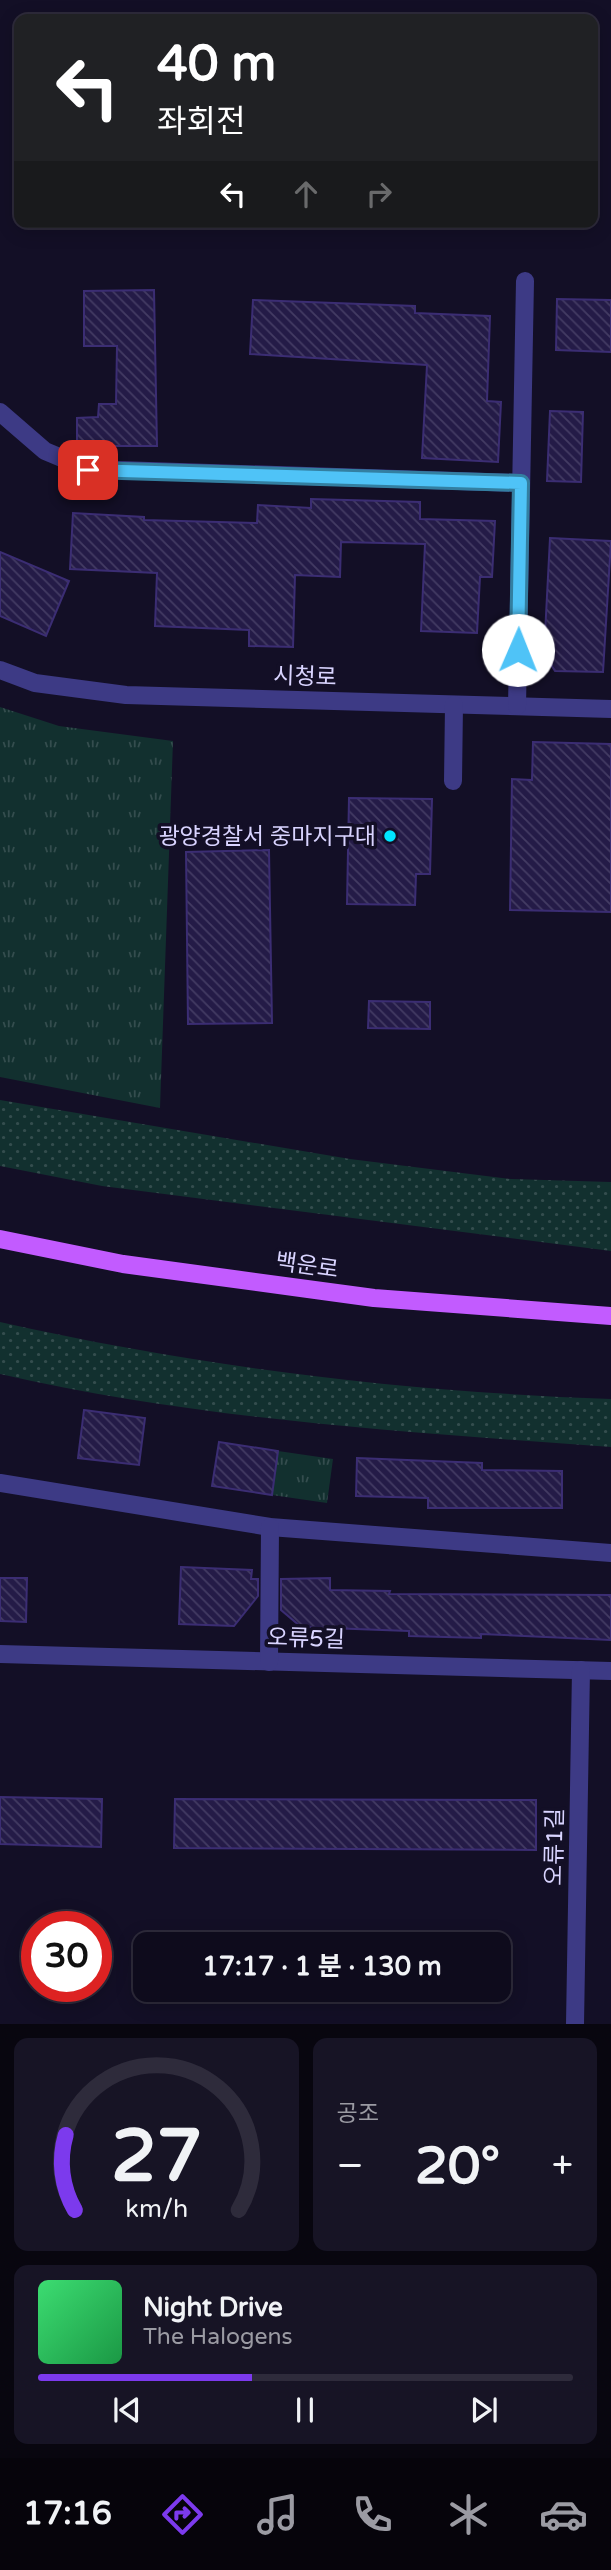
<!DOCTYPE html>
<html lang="ko">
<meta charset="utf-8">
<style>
:root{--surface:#0e0b1c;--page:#171425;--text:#f1f3f6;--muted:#9b9ba3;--line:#2e2b3b;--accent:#7c3aed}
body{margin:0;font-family:"Varela Round","Noto Sans KR",sans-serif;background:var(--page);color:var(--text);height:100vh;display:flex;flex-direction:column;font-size:26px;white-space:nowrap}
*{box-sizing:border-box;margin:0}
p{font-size:23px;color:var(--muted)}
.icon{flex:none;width:38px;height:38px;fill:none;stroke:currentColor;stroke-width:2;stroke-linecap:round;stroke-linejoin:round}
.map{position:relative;height:2024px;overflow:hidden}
.panel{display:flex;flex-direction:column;gap:14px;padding:14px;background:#08060f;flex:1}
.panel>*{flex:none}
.top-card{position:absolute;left:14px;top:14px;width:584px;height:214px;border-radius:14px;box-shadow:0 4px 18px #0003,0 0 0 2px var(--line);background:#202124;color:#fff;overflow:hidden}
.speed{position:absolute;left:21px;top:1911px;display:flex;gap:14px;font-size:35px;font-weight:700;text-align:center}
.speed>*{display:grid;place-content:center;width:91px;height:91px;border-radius:50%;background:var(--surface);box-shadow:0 4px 18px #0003,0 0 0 2px var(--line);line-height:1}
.speed .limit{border:10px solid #d22;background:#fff;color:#111}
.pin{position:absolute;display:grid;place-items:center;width:60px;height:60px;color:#fff;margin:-30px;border-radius:14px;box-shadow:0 4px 10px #0006}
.me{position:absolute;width:77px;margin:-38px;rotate:1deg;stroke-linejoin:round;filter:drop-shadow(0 0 5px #0008)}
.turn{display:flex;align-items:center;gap:24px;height:147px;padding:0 28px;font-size:32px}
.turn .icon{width:91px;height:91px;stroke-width:2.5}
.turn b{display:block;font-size:49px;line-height:60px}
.lanes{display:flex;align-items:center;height:66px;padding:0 28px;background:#0003;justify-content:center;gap:35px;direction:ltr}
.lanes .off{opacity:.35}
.big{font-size:52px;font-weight:700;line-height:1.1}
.panel .card{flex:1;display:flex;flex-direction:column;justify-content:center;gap:10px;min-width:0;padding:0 24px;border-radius:14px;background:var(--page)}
.panel .dial{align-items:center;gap:0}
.dial svg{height:182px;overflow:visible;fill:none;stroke:var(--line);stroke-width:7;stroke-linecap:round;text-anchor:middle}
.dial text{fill:var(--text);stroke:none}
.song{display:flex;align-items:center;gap:21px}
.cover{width:84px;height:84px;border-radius:10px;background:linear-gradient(135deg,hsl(140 70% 55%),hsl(140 70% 35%))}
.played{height:7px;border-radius:4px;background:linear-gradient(90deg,var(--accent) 40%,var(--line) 40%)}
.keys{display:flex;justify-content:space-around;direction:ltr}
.heat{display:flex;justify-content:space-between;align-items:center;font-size:38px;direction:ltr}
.panel .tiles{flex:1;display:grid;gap:14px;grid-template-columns:1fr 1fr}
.card:last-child{grid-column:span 2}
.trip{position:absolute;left:133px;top:1932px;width:378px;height:70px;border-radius:14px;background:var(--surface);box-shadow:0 4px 18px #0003,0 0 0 2px var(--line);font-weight:700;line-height:70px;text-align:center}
.menu{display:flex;height:112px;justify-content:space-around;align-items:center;background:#06040b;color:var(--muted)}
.menu .icon{width:49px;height:49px}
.menu .on{color:var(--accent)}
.menu b{font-size:32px;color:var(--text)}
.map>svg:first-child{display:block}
.grass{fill:url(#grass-dots)}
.park{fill:url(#park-tufts)}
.building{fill:url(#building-back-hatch);stroke:#3b2d73;stroke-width:2}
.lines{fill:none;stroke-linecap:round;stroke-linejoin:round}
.minor{stroke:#3d3a85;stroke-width:18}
.major{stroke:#c25bff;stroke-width:18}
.route-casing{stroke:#337fa1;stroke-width:18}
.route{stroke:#4fc3f7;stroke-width:12}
.poi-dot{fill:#00e5ff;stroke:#130f26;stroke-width:2.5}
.labels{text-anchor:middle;stroke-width:7;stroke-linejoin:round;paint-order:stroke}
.street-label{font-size:23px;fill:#d9d4ff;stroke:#130f26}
.poi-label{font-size:23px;fill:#d9d4ff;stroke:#130f26;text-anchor:end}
</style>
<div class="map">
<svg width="611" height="2024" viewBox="0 0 611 2024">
<defs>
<pattern id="grass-dots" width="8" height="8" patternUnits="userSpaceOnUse" patternTransform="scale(1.75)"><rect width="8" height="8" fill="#12302f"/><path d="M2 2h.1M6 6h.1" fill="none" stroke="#344d4e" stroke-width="1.8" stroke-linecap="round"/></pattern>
<pattern id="park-tufts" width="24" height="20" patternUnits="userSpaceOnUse" patternTransform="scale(1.75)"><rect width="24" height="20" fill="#12302f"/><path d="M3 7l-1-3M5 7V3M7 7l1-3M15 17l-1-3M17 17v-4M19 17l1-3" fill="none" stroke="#344d4e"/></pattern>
<pattern id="building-back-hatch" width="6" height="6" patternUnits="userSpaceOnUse" patternTransform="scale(1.75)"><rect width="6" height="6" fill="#241b47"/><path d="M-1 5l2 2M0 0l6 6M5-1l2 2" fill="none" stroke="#433b63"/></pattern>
</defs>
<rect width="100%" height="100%" fill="#130f26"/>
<g class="grass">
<polygon points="0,1100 350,1159 511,1179 611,1182 611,1251 102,1186 0,1166"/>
<path d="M0 1322C200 1367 406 1392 611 1399V1447C406 1432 201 1420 0 1374Z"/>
</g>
<g class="park">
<polygon points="0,707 59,726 173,741 160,1108 0,1077"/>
<polygon points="278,1451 333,1459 327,1503 272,1495"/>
</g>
<g class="building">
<polygon points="154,290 157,446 77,446 77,418 98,417 99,404 116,404 117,346 84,346 84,291"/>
<polygon points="557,299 611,300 611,352 556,350"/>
<polygon points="253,300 415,306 415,313 490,316 487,401 501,402 498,462 422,458 427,365 250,354"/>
<polygon points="550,411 583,412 581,482 547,481"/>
<polygon points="311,499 420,502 420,519 495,521 492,577 480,577 477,633 421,631 425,544 341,542 340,577 295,575 293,647 249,646 249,630 155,626 157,573 70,569 73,513 144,517 144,520 257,523 258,505 311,508"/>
<polygon points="550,538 611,541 603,672 555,671 544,654"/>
<polygon points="0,552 69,581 46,636 0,616"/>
<polygon points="533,742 611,744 611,912 510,910 512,779 532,780"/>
<polygon points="349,798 432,799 430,874 416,874 415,905 347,904"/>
<polygon points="269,850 272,1023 188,1024 186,852"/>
<polygon points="369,1001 430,1002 430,1029 368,1028"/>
<polygon points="84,1410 145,1418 139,1465 78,1458"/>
<polygon points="219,1442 278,1451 272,1495 212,1486"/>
<polygon points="357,1458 482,1463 482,1470 562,1471 562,1508 428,1508 428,1498 356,1496"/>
<polygon points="181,1567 252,1570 251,1579 258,1579 258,1596 234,1626 179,1624"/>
<polygon points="0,1578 27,1578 26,1622 0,1621"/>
<polygon points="330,1578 330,1590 390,1591 389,1594 611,1595 611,1640 481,1634 481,1638 409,1636 409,1631 301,1627 281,1610 281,1579"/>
<polygon points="0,1797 102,1799 101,1847 0,1844"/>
<polygon points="175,1799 536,1800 536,1850 174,1848"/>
</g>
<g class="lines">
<g class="minor">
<polyline points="0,412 45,451 88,469 521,483"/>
<polyline points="0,670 35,683 126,695 611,709"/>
<polyline points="517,706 525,281"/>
<polyline points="453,781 454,705"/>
<polyline points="0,1483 270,1527 611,1553"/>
<polyline points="0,1654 611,1671"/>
<polyline points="269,1662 270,1527"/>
<polyline points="575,2024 581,1670"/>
</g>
<polyline class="major" points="0,1239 123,1264 374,1298 611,1316"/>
</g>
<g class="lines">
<g class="route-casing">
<polyline id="route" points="88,470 521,483 518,650"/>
</g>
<use href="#route" class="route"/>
</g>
<circle class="poi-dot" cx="390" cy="836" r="7"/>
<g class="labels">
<g class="street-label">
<text transform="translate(305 676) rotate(2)" y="8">시청로</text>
<text transform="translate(307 1265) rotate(8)" y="8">백운로</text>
<text transform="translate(306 1638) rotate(2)" y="8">오류5길</text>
<text transform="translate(554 1847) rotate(-89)" y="8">오류1길</text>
</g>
<g class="poi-label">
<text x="376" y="844">광양경찰서 중마지구대</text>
</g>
</g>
</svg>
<div class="speed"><div class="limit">30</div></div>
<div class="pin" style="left:88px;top:470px;background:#d93025"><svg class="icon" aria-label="arrive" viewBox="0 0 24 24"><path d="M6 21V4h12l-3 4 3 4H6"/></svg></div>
<svg class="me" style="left:518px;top:650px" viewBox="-20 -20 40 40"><circle r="19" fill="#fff"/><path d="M0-13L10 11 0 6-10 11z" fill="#4fc3f7"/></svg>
<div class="trip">17:17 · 1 분 · 130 m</div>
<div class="top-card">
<div class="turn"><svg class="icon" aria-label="left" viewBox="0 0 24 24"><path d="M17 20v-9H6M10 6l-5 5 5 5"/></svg><div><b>40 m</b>좌회전</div></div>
<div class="lanes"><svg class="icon" aria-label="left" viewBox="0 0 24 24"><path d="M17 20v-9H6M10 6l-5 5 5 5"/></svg><svg class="icon off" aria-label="ahead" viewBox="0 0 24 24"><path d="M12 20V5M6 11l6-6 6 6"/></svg><svg class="icon off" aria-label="right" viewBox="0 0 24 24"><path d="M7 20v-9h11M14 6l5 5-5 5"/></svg></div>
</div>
</div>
<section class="panel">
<div class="tiles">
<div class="card dial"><svg viewBox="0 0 100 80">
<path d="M14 69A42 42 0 1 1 86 69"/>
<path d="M14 69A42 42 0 0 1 10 36" stroke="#7c3aed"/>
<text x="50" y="56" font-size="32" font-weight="700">27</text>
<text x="50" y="72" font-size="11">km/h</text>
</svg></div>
<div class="card"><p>공조</p>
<div class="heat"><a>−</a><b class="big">20°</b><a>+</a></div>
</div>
<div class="card">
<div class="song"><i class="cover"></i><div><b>Night Drive</b><p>The Halogens</p></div></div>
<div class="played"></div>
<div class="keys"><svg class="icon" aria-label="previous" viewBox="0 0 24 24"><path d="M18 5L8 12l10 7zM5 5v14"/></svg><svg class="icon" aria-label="pause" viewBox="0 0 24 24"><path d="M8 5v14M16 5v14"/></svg><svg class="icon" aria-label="next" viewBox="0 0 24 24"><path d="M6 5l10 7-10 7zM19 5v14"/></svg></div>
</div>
</div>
</section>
<nav class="menu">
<b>17:16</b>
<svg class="icon on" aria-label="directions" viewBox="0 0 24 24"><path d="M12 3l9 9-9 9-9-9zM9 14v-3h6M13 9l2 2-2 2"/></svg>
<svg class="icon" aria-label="music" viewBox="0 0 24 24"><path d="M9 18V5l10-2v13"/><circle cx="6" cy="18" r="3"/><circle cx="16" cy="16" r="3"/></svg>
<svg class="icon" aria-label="phone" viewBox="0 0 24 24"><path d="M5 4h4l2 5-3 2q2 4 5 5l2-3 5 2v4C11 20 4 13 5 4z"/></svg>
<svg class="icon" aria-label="climate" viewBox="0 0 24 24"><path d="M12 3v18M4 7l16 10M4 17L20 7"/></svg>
<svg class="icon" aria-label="car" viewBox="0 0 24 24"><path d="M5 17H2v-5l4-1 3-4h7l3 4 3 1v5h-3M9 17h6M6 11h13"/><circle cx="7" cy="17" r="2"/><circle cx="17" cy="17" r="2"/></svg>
</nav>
